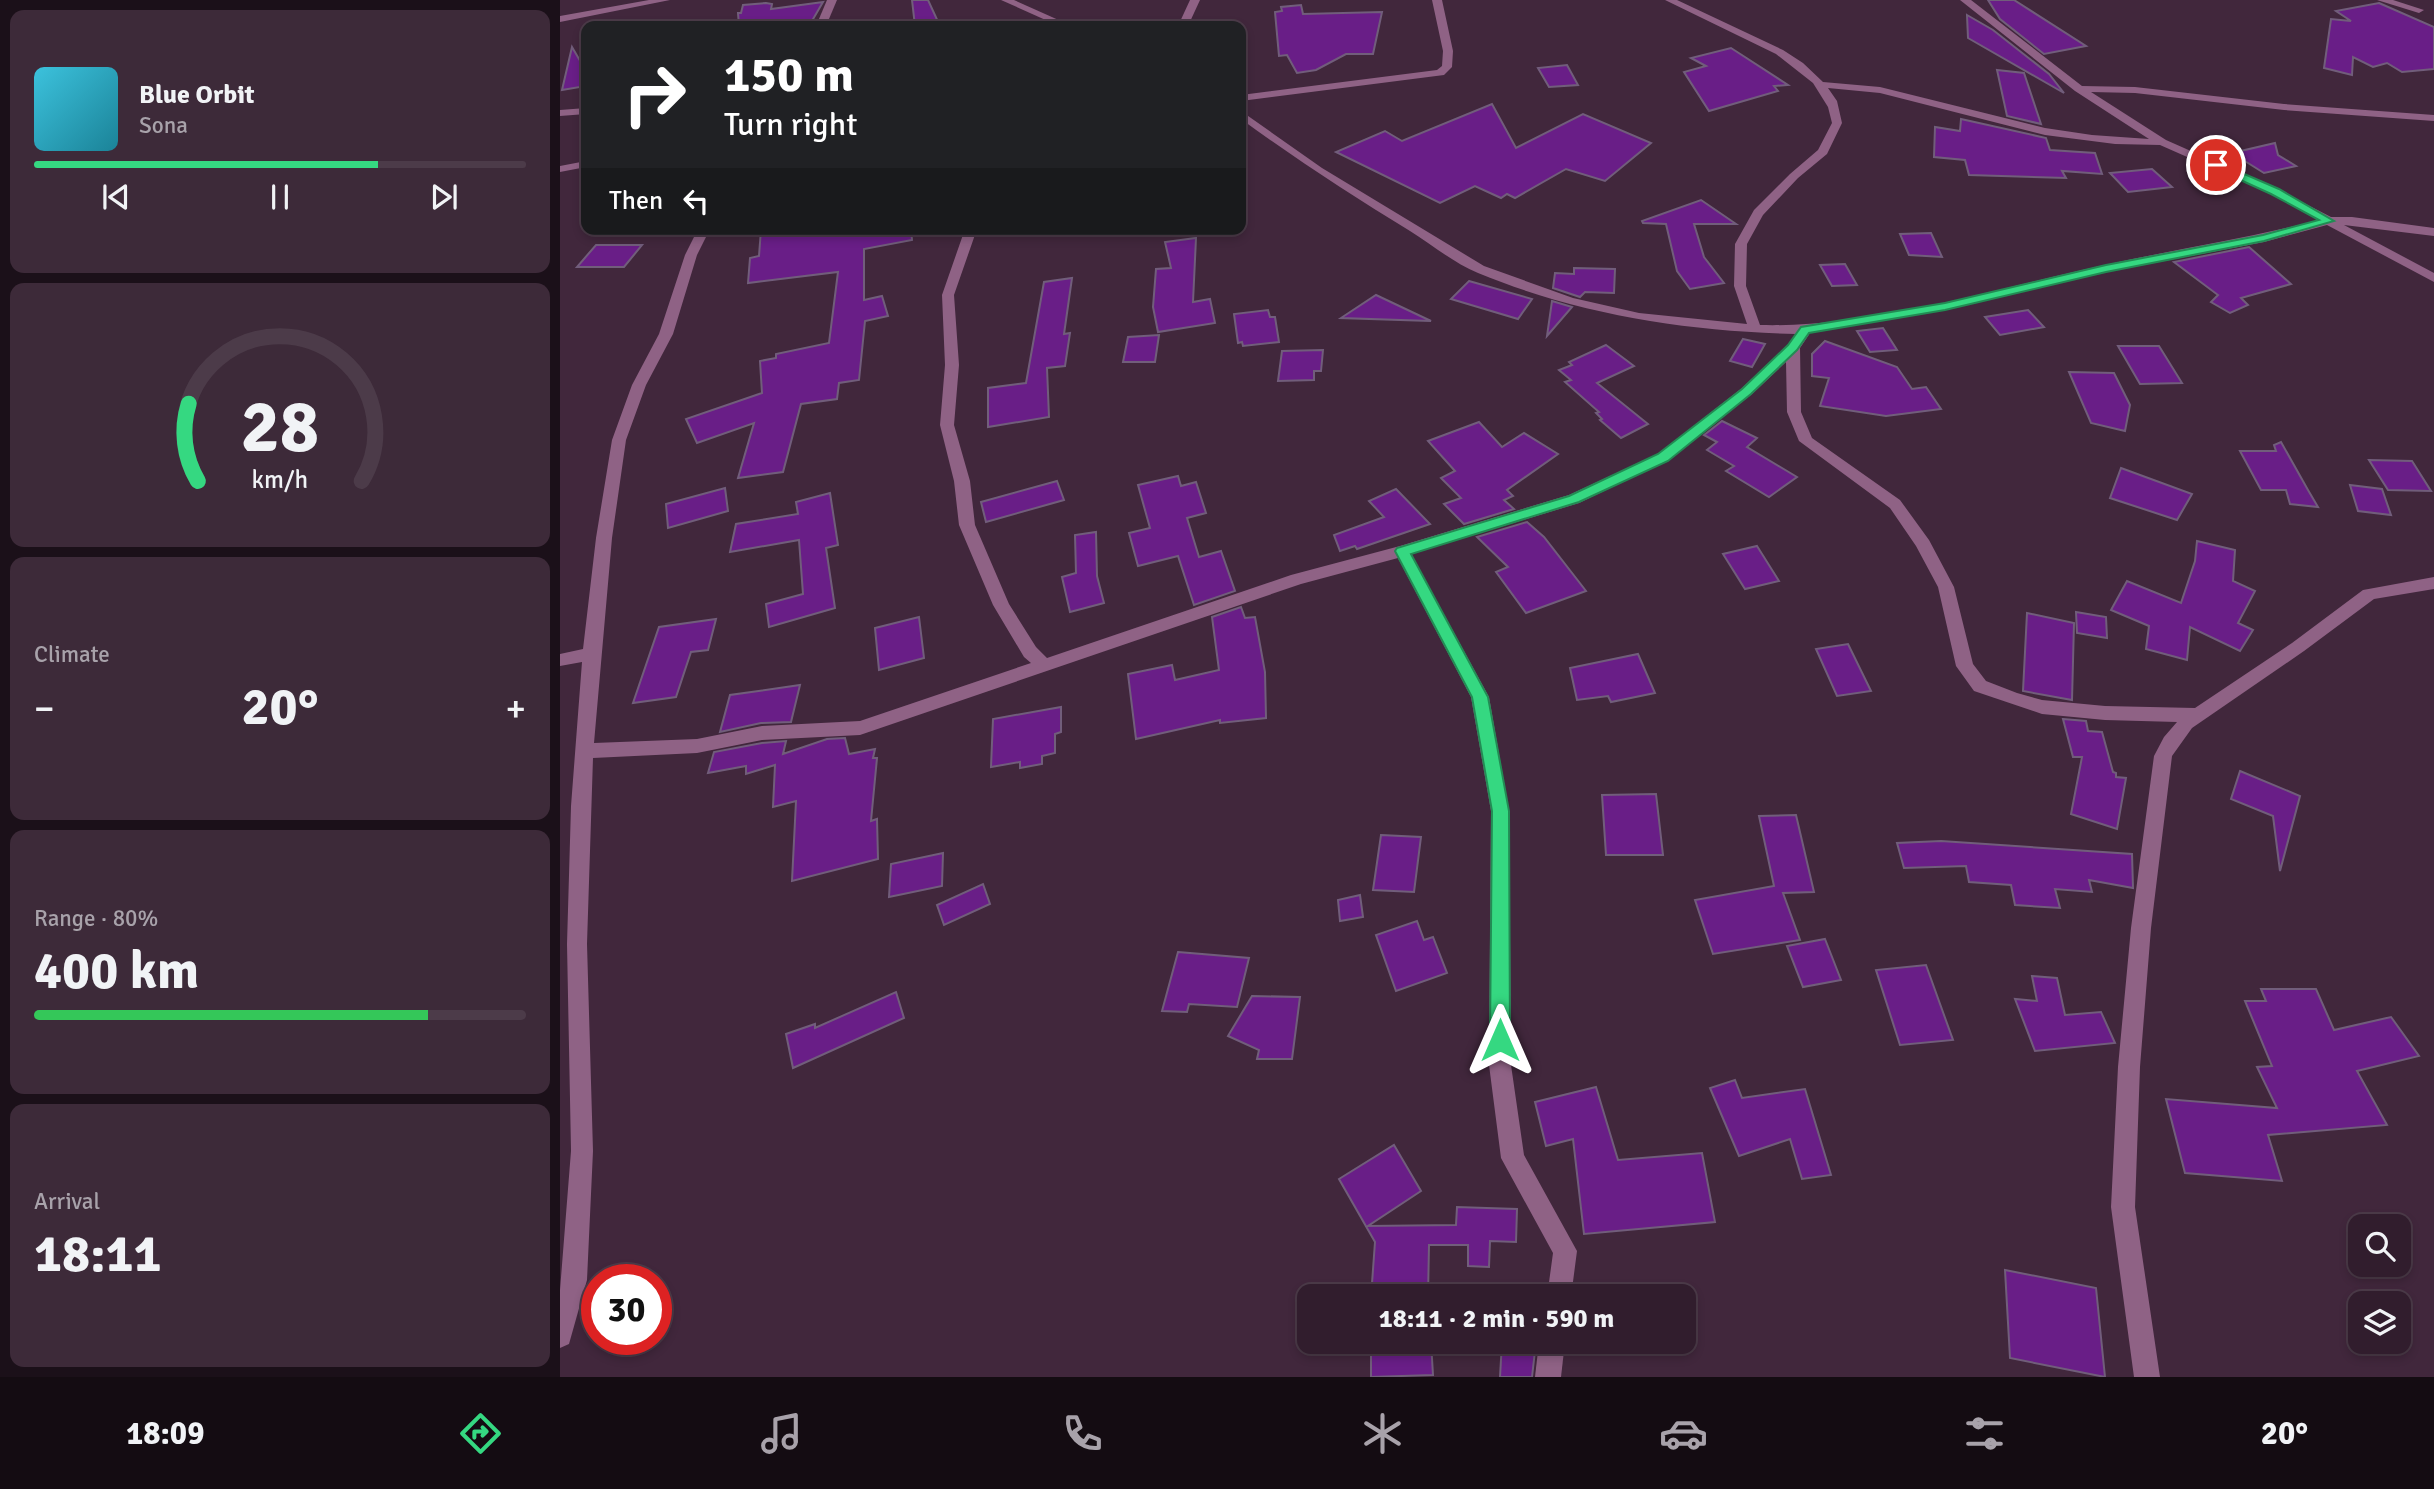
<!DOCTYPE html>
<meta charset="utf-8">
<style>
:root{--surface:#311d2d;--page:#3d2a39;--text:#f1f3f6;--muted:#a8a2aa;--line:#4c3b49;--accent:#35d881}
body{margin:0;font-family:Signika,sans-serif;background:var(--page);color:var(--text);height:100vh;display:flex;flex-direction:column;font-size:26px;white-space:nowrap}
*{box-sizing:border-box;margin:0}
p{font-size:23px;color:var(--muted)}
.icon{flex:none;width:38px;height:38px;fill:none;stroke:currentColor;stroke-width:2;stroke-linecap:round;stroke-linejoin:round}
.map{position:relative;flex:1;overflow:hidden}
.drawer{display:flex;flex-direction:column;gap:10px;padding:10px;background:#1b1019;width:560px}
.drawer>*{flex:none}
.hud{position:absolute;left:21px;top:21px;width:665px;height:214px;border-radius:14px;box-shadow:0 4px 10px #0003,0 0 0 2px var(--line);background:#202124;color:#fff;overflow:hidden}
.tools{position:absolute;left:1788px;top:1214px;display:grid;gap:14px}
.tools a{display:grid;place-items:center;width:63px;height:63px;border-radius:14px;background:var(--surface);box-shadow:0 4px 10px #0003,0 0 0 2px var(--line);font-size:35px}
.speed{position:absolute;left:21px;top:1264px;display:flex;gap:14px;font-size:35px;font-weight:700;text-align:center}
.speed>*{display:grid;place-content:center;width:91px;height:91px;border-radius:50%;background:var(--surface);box-shadow:0 4px 10px #0003,0 0 0 2px var(--line);line-height:1}
.speed .limit{border:10px solid #d22;background:#fff;color:#111}
.pin{position:absolute;display:grid;place-items:center;width:60px;height:60px;color:#fff;margin:-30px;border:4px solid #fff;border-radius:50%;box-shadow:0 2px 7px #0007}
.me{position:absolute;width:77px;margin:-38px;rotate:0deg;stroke-linejoin:round;filter:drop-shadow(0 0 5px #0008)}
.turn{display:flex;align-items:center;gap:24px;height:147px;padding:0 28px;font-size:32px}
.turn .icon{width:91px;height:91px;stroke-width:2.5}
.turn b{display:block;font-size:49px;line-height:60px}
.then{display:flex;align-items:center;height:66px;padding:0 28px;background:#0003;gap:14px;font-size:26px}
.big{font-size:52px;font-weight:700;line-height:1.1}
.drawer .tile{flex:1;display:flex;flex-direction:column;justify-content:center;gap:10px;min-width:0;padding:0 24px;border-radius:14px;background:var(--page)}
.drawer .dial{align-items:center;gap:0}
.dial svg{height:182px;overflow:visible;fill:none;stroke:var(--line);stroke-width:7;stroke-linecap:round;text-anchor:middle}
.dial text{fill:var(--text);stroke:none}
.song{display:flex;align-items:center;gap:21px}
.cover{width:84px;height:84px;border-radius:10px;background:linear-gradient(135deg,hsl(190 70% 55%),hsl(190 70% 35%))}
.played{height:7px;border-radius:4px;background:linear-gradient(90deg,var(--accent) 70%,var(--line) 70%)}
.keys{display:flex;justify-content:space-around;direction:ltr}
.heat{display:flex;justify-content:space-between;align-items:center;font-size:38px;direction:ltr}
.charge{height:10px;border-radius:5px;background:linear-gradient(90deg,#34c759 80%,var(--line) 0)}
.trip{position:absolute;left:737px;top:1284px;width:399px;height:70px;border-radius:14px;background:var(--surface);box-shadow:0 4px 10px #0003,0 0 0 2px var(--line);font-weight:700;line-height:70px;text-align:center}
.tab-bar{display:flex;height:112px;justify-content:space-around;align-items:center;background:#140c12;color:var(--muted)}
.tab-bar .icon{width:49px;height:49px}
.tab-bar .current{color:var(--accent)}
.tab-bar b{font-size:32px;color:var(--text)}
main{display:flex;flex:1;min-height:0}
.map>svg:first-child{display:block}
.building{fill:#691e87;stroke:#715d7b;stroke-width:2}
.lines{fill:none;stroke-linecap:round;stroke-linejoin:round}
.minor{fill:#8f6285;fill-rule:evenodd}
.route{fill:#35d881;stroke:#228c54;stroke-width:2}
</style>
<main>
<section class="drawer">
<div class="tile">
<div class="song"><i class="cover"></i><div><b>Blue Orbit</b><p>Sona</p></div></div>
<div class="played"></div>
<div class="keys"><svg class="icon" aria-label="previous" viewBox="0 0 24 24"><path d="M18 5L8 12l10 7zM5 5v14"/></svg><svg class="icon" aria-label="pause" viewBox="0 0 24 24"><path d="M8 5v14M16 5v14"/></svg><svg class="icon" aria-label="next" viewBox="0 0 24 24"><path d="M6 5l10 7-10 7zM19 5v14"/></svg></div>
</div>
<div class="tile dial"><svg viewBox="0 0 100 80">
<path d="M14 69A42 42 0 1 1 86 69"/>
<path d="M14 69A42 42 0 0 1 10 35" stroke="#35d881"/>
<text x="50" y="56" font-size="32" font-weight="700">28</text>
<text x="50" y="72" font-size="11">km/h</text>
</svg></div>
<div class="tile"><p>Climate</p>
<div class="heat"><a>−</a><b class="big">20°</b><a>+</a></div>
</div>
<div class="tile"><p>Range · 80%</p><b class="big">400 km</b><div class="charge"></div></div>
<div class="tile"><p>Arrival</p><b class="big">18:11</b></div>
</section>
<div class="map">
<svg width="1874" height="1377" viewBox="0 0 1874 1377">
<rect width="100%" height="100%" fill="#41273c"/>
<g class="building">
<polygon points="352,0 368,0 380,26 355,26"/>
<polygon points="1428,0 1454,0 1526,46 1484,54 1440,19"/>
<polygon points="263,2 249,26 179,26 178,13 181,13 183,5 206,3 212,4 211,9"/>
<polygon points="1819,3 1874,27 1874,69 1842,72 1827,63 1813,67 1793,57 1792,75 1764,68 1771,19 1791,21 1776,11"/>
<polygon points="741,5 743,14 822,12 813,54 786,54 756,70 737,73 727,55 719,56 715,12 722,11 721,7"/>
<polygon points="1407,15 1433,30 1489,74 1504,93 1408,38"/>
<polygon points="12,47 26,71 26,86 2,90"/>
<polygon points="1171,48 1228,85 1214,86 1218,91 1149,111 1124,72 1146,66 1131,58"/>
<polygon points="1007,65 1018,85 989,87 978,68"/>
<polygon points="1437,70 1464,73 1481,124 1447,116"/>
<polygon points="932,104 956,148 1023,114 1091,143 1045,181 1006,169 955,198 947,194 941,198 915,186 880,203 776,152 825,131 842,141"/>
<polygon points="1401,119 1486,138 1490,150 1535,153 1542,174 1502,171 1506,178 1409,175 1405,160 1374,157 1375,127 1400,131"/>
<polygon points="1715,143 1718,155 1736,166 1704,173 1672,153"/>
<polygon points="1592,169 1612,187 1568,192 1550,173"/>
<polygon points="1141,200 1176,224 1134,224 1144,257 1164,283 1130,289 1117,271 1106,224 1083,223 1082,221"/>
<polygon points="201,229 351,229 352,240 304,249 304,300 322,296 328,316 305,321 299,380 279,383 277,399 241,404 223,472 178,478 194,423 137,443 126,419 202,393 200,361 216,358 216,354 269,343 278,272 188,283 190,258 199,256"/>
<polygon points="1371,233 1382,257 1349,255 1340,234"/>
<polygon points="636,238 633,302 650,299 655,323 598,332 593,307 596,269 611,268 605,242"/>
<polygon points="36,245 82,245 64,267 17,267"/>
<polygon points="1689,247 1731,284 1681,298 1688,305 1670,313 1651,302 1658,295 1614,262"/>
<polygon points="1285,264 1297,285 1272,286 1260,265"/>
<polygon points="1014,268 1055,269 1054,293 1025,292 1020,297 993,288 995,273 1014,274"/>
<polygon points="512,278 504,334 510,333 505,366 487,368 489,417 428,427 428,388 466,383 484,282"/>
<polygon points="909,281 972,299 958,319 891,299"/>
<polygon points="816,295 871,321 781,318"/>
<polygon points="992,301 1012,307 987,336"/>
<polygon points="708,310 710,317 715,317 719,342 683,346 682,342 678,343 674,314"/>
<polygon points="1468,310 1484,327 1440,335 1425,317"/>
<polygon points="1323,328 1337,350 1310,352 1297,331"/>
<polygon points="599,335 595,362 563,362 568,337"/>
<polygon points="1183,339 1205,344 1192,367 1170,361"/>
<polygon points="1265,341 1337,367 1352,389 1366,387 1381,409 1326,416 1260,406 1269,378 1252,376 1252,354"/>
<polygon points="1046,345 1074,366 1037,383 1088,424 1061,438 1040,420 1042,419 1036,413 1039,412 1005,382 1011,380 999,370 1012,365 1009,362"/>
<polygon points="1558,346 1599,346 1622,383 1580,384"/>
<polygon points="763,350 761,371 754,371 754,380 718,381 722,351"/>
<polygon points="1509,372 1554,373 1570,405 1565,431 1531,423"/>
<polygon points="1162,421 1197,438 1187,447 1237,477 1209,497 1166,471 1174,466 1147,450 1157,442 1144,435"/>
<polygon points="919,422 942,447 964,433 998,454 947,490 953,496 944,500 954,509 904,524 884,504 901,498 881,478 895,471 868,441"/>
<polygon points="1721,442 1748,490 1758,507 1730,504 1726,490 1701,490 1680,451 1716,451 1714,445"/>
<polygon points="1809,460 1852,461 1871,491 1828,490"/>
<polygon points="1561,468 1632,494 1617,520 1550,498"/>
<polygon points="618,476 621,486 636,482 646,513 627,518 639,557 661,551 675,591 634,605 618,556 578,566 569,533 590,528 578,485"/>
<polygon points="497,481 504,500 426,522 421,502"/>
<polygon points="1790,485 1822,489 1831,515 1798,511"/>
<polygon points="165,488 168,511 108,528 106,504"/>
<polygon points="836,489 870,524 797,549 795,546 780,551 774,535 824,517 809,501"/>
<polygon points="270,493 278,545 266,548 275,608 209,627 206,604 243,594 239,540 170,552 176,524 238,514 236,502"/>
<polygon points="967,522 984,537 1026,591 966,613 936,572 948,567 917,537"/>
<polygon points="536,532 537,576 544,603 510,612 502,577 516,573 515,535"/>
<polygon points="1637,541 1675,550 1673,581 1695,591 1678,623 1693,630 1680,651 1630,627 1627,660 1586,649 1589,626 1551,610 1567,581 1621,603 1635,561"/>
<polygon points="1197,546 1219,581 1185,589 1163,554"/>
<polygon points="681,607 685,618 695,617 705,672 706,718 660,723 660,720 576,739 568,674 612,665 615,680 659,670 652,617"/>
<polygon points="1516,612 1546,617 1547,638 1517,633"/>
<polygon points="1467,613 1514,623 1512,700 1463,691"/>
<polygon points="359,617 364,658 319,670 315,628"/>
<polygon points="156,619 148,650 131,652 116,697 73,703 99,627"/>
<polygon points="1288,644 1311,691 1277,696 1256,649"/>
<polygon points="1078,654 1095,693 1051,702 1048,696 1017,700 1010,668"/>
<polygon points="240,685 231,722 201,723 160,732 170,695"/>
<polygon points="501,707 501,732 495,734 495,753 482,756 482,764 460,768 460,762 431,767 433,719"/>
<polygon points="1503,719 1526,721 1528,731 1542,732 1553,772 1556,773 1556,777 1566,778 1557,829 1511,814 1522,757 1513,757"/>
<polygon points="285,738 289,754 315,749 313,758 317,758 311,821 317,819 318,859 232,881 236,801 213,807 215,765 186,774 186,766 148,773 154,752 202,743 226,741 223,754 267,739"/>
<polygon points="1680,771 1740,796 1720,871 1713,816 1671,799"/>
<polygon points="1096,794 1103,855 1046,855 1042,795"/>
<polygon points="1236,815 1254,892 1223,893 1240,940 1153,954 1135,900 1214,886 1199,816"/>
<polygon points="821,835 861,837 854,892 813,890"/>
<polygon points="1381,841 1572,854 1573,888 1529,880 1532,892 1495,889 1500,908 1455,905 1451,885 1409,882 1406,866 1344,868 1337,843"/>
<polygon points="383,853 382,886 329,897 331,864"/>
<polygon points="423,884 430,904 384,925 377,905"/>
<polygon points="800,895 803,917 780,921 778,900"/>
<polygon points="857,921 864,940 873,937 887,973 836,991 816,935"/>
<polygon points="1265,939 1281,980 1243,987 1227,946"/>
<polygon points="618,952 689,958 677,1007 629,1004 627,1012 602,1011"/>
<polygon points="1366,965 1393,1040 1340,1045 1316,970"/>
<polygon points="1472,976 1497,978 1505,1015 1541,1012 1555,1043 1475,1051 1455,999 1477,1001"/>
<polygon points="1701,989 1756,989 1774,1030 1831,1017 1859,1056 1797,1071 1827,1125 1708,1135 1722,1181 1625,1173 1606,1099 1717,1108 1697,1067 1712,1066 1685,1001 1706,1001"/>
<polygon points="336,992 344,1018 233,1068 226,1034 255,1024 255,1028"/>
<polygon points="692,996 740,997 732,1059 697,1059 699,1050 668,1036"/>
<polygon points="1175,1080 1182,1098 1245,1089 1271,1175 1242,1179 1230,1139 1179,1156 1150,1088"/>
<polygon points="1036,1087 1058,1160 1142,1153 1155,1222 1024,1234 1013,1139 986,1146 975,1102"/>
<polygon points="834,1145 861,1191 808,1226 896,1225 897,1207 957,1209 956,1242 930,1241 929,1267 908,1266 908,1245 869,1245 868,1297 811,1297 815,1242 779,1179"/>
<polygon points="1445,1270 1536,1288 1545,1377 1450,1358"/>
<polygon points="811,1342 871,1342 873,1375 811,1377"/>
<polygon points="942,1342 976,1342 972,1377 940,1377"/>
</g>
<g class="lines">
<g class="minor">
<polygon points="89,0 110,0 0,22 0,16"/>
<polygon points="267,0 277,0 266,26 256,26"/>
<polygon points="441,0 454,0 512,26 499,26"/>
<polygon points="630,0 640,0 628,26 618,26"/>
<polygon points="872,0 882,0 893,51 892,67 884,75 681,101 681,95 877,70 882,66 883,51"/>
<path d="M1105 0H1117L1223 50 1243 63 1263 82 1320 87 1485 128 1532 135 1589 139 1515 91 1400 0H1411L1522 86 1575 87 1724 104 1874 115V121L1724 110 1575 93 1531 92 1606 140 1719 190 1771 217H1792L1874 228V236L1784 225 1874 273V282L1767 225 1704 242 1546 272 1385 310 1250 333 1240 348 1241 412 1252 438 1340 500 1369 540 1394 587 1413 664 1426 681 1457 693 1482 700 1545 706 1635 708 1732 643 1803 590 1874 577V589L1814 599 1744 651 1632 728 1612 756 1591 928 1580 1067 1575 1207 1600 1377H1574L1551 1207 1558 1067 1571 928 1594 756 1604 737 1617 722 1545 720 1482 714 1414 691 1396 666 1378 587 1356 546 1330 508 1239 441 1227 412 1226 362 1192 394 1108 460 1019 503 851 554 929 697 949 811 951 1065 964 1155 1017 1251 1011 1297H987L993 1253 941 1158 929 1065 931 811 911 697 838 558 741 584 300 735 202 740 137 753 33 758 27 944 33 1151 27 1280 9 1344 0 1348V1290L11 1151 7 944 11 806 22 662 0 666V654L23 649 36 538 52 440 72 385 99 334 125 255 138 229H150L137 255 113 334 86 385 66 440 52 538 34 743 137 739 202 726 300 721 471 663 464 657 433 605 399 525 394 481 380 425 385 365 382 295 405 229H417L394 295 399 365 394 425 410 481 415 525 449 604 476 647 487 658 731 575 840 546 1009 495 1098 454 1182 388 1228 345 1236 334C1126 331 1020 315 918 273 894 263 872 245 850 231 792 196 736 159 681 119V111L762 168 924 266 1013 298 1079 313 1187 324 1174 286 1175 244 1194 210 1230 174 1258 150 1272 123 1268 107 1253 83 1216 54ZM1268 88 1320 93 1485 135 1555 144 1600 145 1711 194 1758 220C1687 239 1616 249 1545 265 1433 289 1315 328 1200 325L1186 286 1187 244 1203 215 1238 178 1267 154 1282 123 1277 101Z"/>
<polygon points="1817,0 1833,0 1864,10 1859,13"/>
<polygon points="26,108 26,114 0,116 0,110"/>
<polygon points="26,161 26,167 0,172 0,166"/>
<polygon points="979,1342 1005,1342 1001,1377 975,1377"/>
</g>
</g>
<polygon class="route" points="1652,163 1659,163 1719,189 1774,221 1704,241 1546,272 1385,310 1249,333 1237,350 1191,394 1108,461 1019,502 851,554 928,697 949,811 950,1040 947,1046 940,1049 933,1046 930,1040 932,811 912,697 835,551 837,548 1009,496 1098,454 1182,389 1228,345 1241,327 1385,303 1546,265 1703,235 1759,220 1711,194 1652,167"/>
</svg>
<div class="tools">
<a><svg class="icon" aria-label="search" viewBox="0 0 24 24"><circle cx="10" cy="10" r="6"/><path d="M15 15l6 6"/></svg></a>
<a><svg class="icon" aria-label="layers" viewBox="0 0 24 24"><path d="M12 4l9 5-9 5-9-5zM3 14l9 5 9-5"/></svg></a>
</div>
<div class="speed"><div class="limit">30</div></div>
<div class="pin" style="left:1656px;top:165px;background:#d93025"><svg class="icon" aria-label="arrive" viewBox="0 0 24 24"><path d="M6 21V4h12l-3 4 3 4H6"/></svg></div>
<svg class="me" style="left:940px;top:1040px" viewBox="-20 -20 40 40"><path d="M0-17L14 15 0 8-14 15z" fill="#35d881" stroke="#fff" stroke-width="4"/></svg>
<div class="trip">18:11 · 2 min · 590 m</div>
<div class="hud">
<div class="turn"><svg class="icon" aria-label="right" viewBox="0 0 24 24"><path d="M7 20v-9h11M14 6l5 5-5 5"/></svg><div><b>150 m</b>Turn right</div></div>
<div class="then">Then<svg class="icon" aria-label="left" viewBox="0 0 24 24"><path d="M17 20v-9H6M10 6l-5 5 5 5"/></svg></div>
</div>
</div>
</main>
<nav class="tab-bar">
<b>18:09</b>
<svg class="icon current" aria-label="directions" viewBox="0 0 24 24"><path d="M12 3l9 9-9 9-9-9zM9 14v-3h6M13 9l2 2-2 2"/></svg>
<svg class="icon" aria-label="music" viewBox="0 0 24 24"><path d="M9 18V5l10-2v13"/><circle cx="6" cy="18" r="3"/><circle cx="16" cy="16" r="3"/></svg>
<svg class="icon" aria-label="phone" viewBox="0 0 24 24"><path d="M5 4h4l2 5-3 2q2 4 5 5l2-3 5 2v4C11 20 4 13 5 4z"/></svg>
<svg class="icon" aria-label="climate" viewBox="0 0 24 24"><path d="M12 3v18M4 7l16 10M4 17L20 7"/></svg>
<svg class="icon" aria-label="car" viewBox="0 0 24 24"><path d="M5 17H2v-5l4-1 3-4h7l3 4 3 1v5h-3M9 17h6M6 11h13"/><circle cx="7" cy="17" r="2"/><circle cx="17" cy="17" r="2"/></svg>
<svg class="icon" aria-label="filters" viewBox="0 0 24 24"><path d="M4 7h16M4 17h16"/><circle cx="9" cy="7" r="2"/><circle cx="15" cy="17" r="2"/></svg>
<b>20°</b>
</nav>
